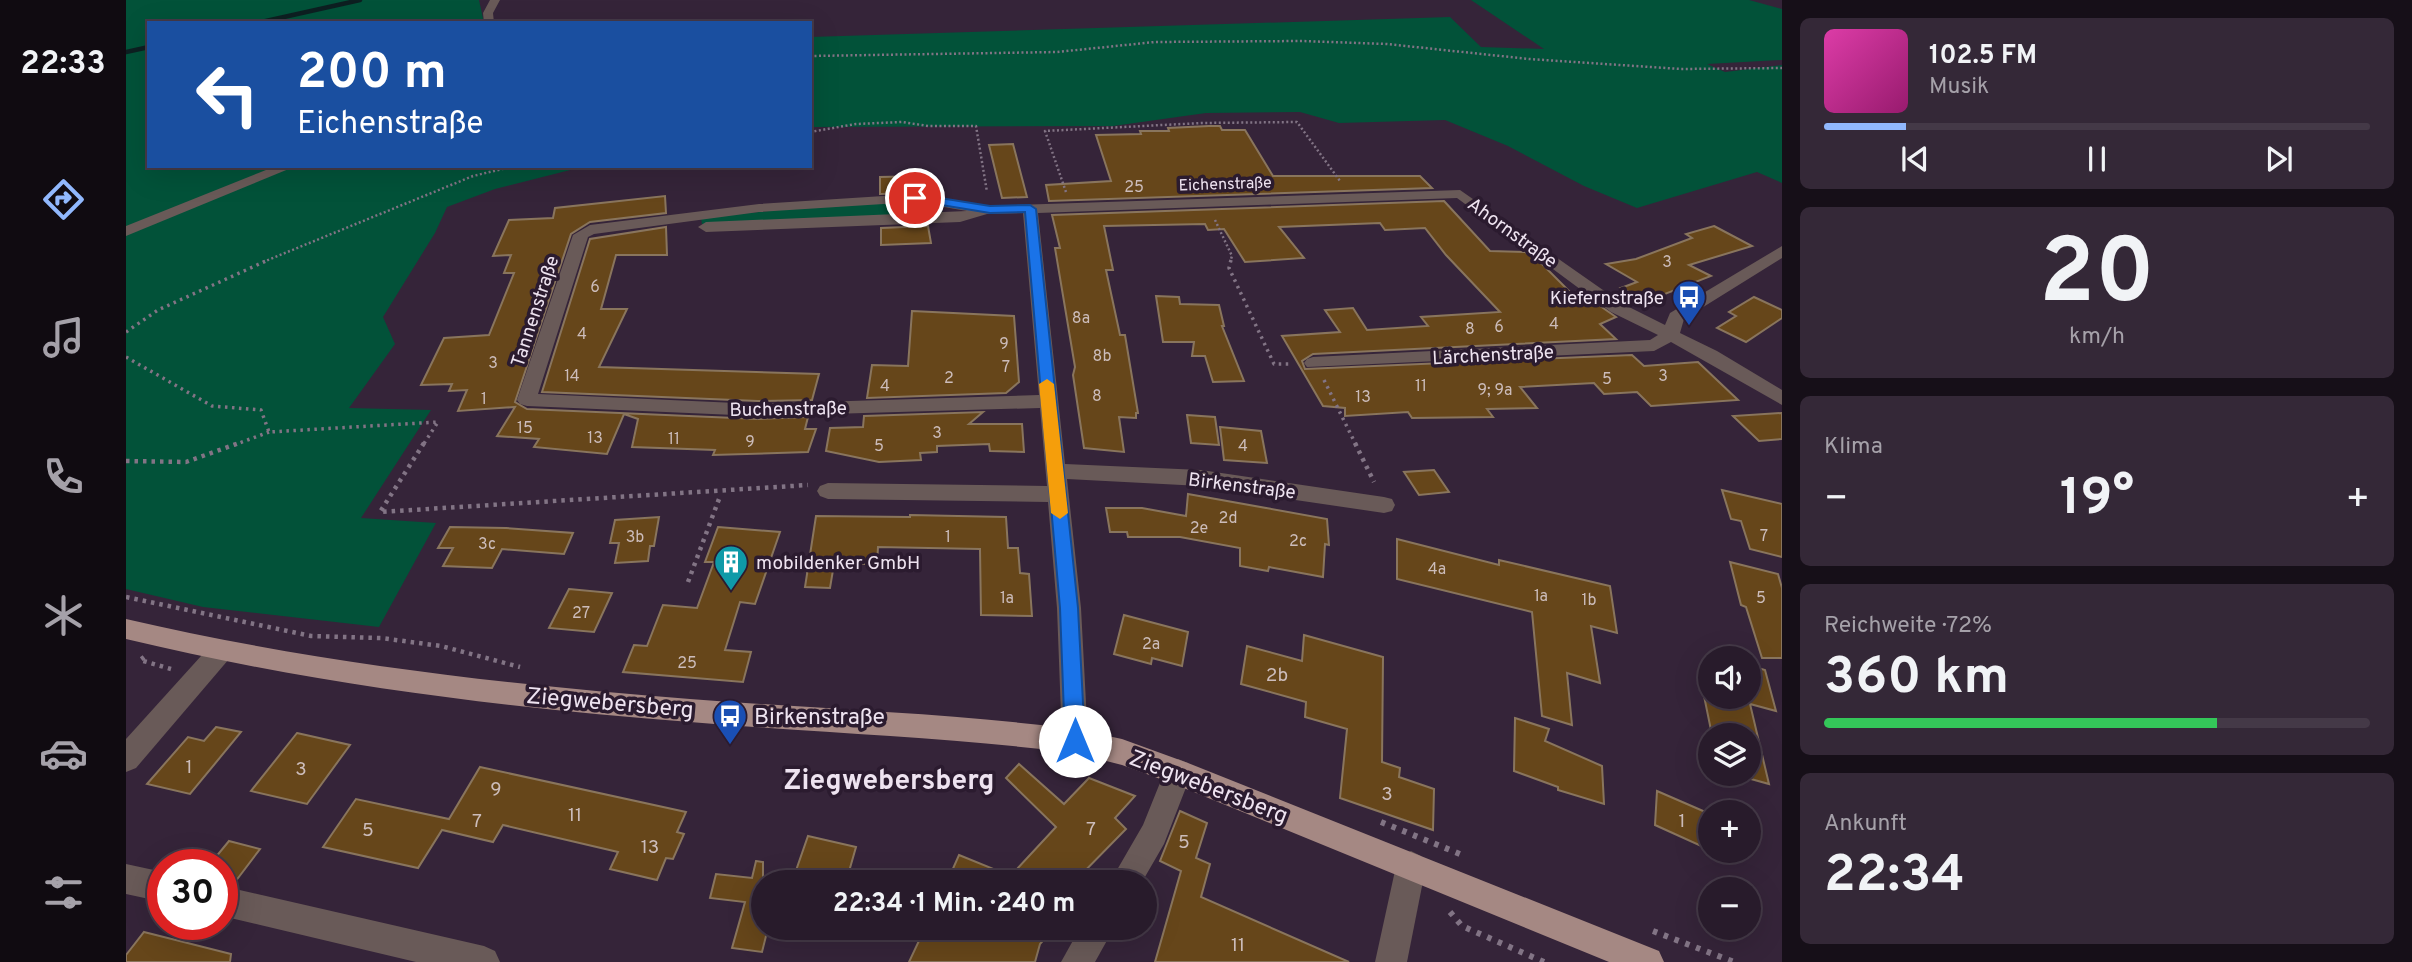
<!DOCTYPE html>
<html lang="de">
<meta charset="utf-8">
<style>
:root{--surface:#281b2b;--page:#342837;--text:#f1f3f6;--muted:#a5a1a9;--line:#443947;--accent:#91b8fd}
body{margin:0;font-family:Overpass,sans-serif;background:var(--page);color:var(--text);height:100vh;display:flex;flex-direction:column;font-size:26px;white-space:nowrap}
*{box-sizing:border-box;margin:0}
p{font-size:23px;color:var(--muted)}
.icon{flex:none;width:38px;height:38px;fill:none;stroke:currentColor;stroke-width:2;stroke-linecap:round;stroke-linejoin:round}
.map{position:relative;flex:1;overflow:hidden}
.side{display:flex;flex-direction:column;gap:18px;padding:18px;background:#160f18;width:630px}
.side>*{flex:none}
.top-card{position:absolute;left:21px;top:21px;width:665px;height:147px;border-radius:0px;box-shadow:0 7px 28px #0002,0 0 0 2px var(--line);background:#1a4fa0;color:#fff;overflow:hidden}
.tools{position:absolute;left:1572px;top:646px;display:grid;gap:14px}
.tools a{display:grid;place-items:center;width:63px;height:63px;border-radius:50%;background:var(--surface);box-shadow:0 7px 28px #0002,0 0 0 2px var(--line);font-size:35px}
.speed{position:absolute;left:21px;top:849px;display:flex;gap:14px;font-size:35px;font-weight:700;text-align:center}
.speed>*{display:grid;place-content:center;width:91px;height:91px;border-radius:50%;background:var(--surface);box-shadow:0 7px 28px #0002,0 0 0 2px var(--line);line-height:1}
.speed .limit{border:10px solid #d22;background:#fff;color:#111}
.pin{position:absolute;display:grid;place-items:center;width:60px;height:60px;color:#fff;margin:-30px;border:4px solid #fff;border-radius:50%;box-shadow:0 2px 7px #0007}
.me{position:absolute;width:77px;margin:-38px;rotate:0deg;stroke-linejoin:round;filter:drop-shadow(0 0 5px #0008)}
.turn{display:flex;align-items:center;gap:24px;height:147px;padding:0 35px;font-size:32px}
.turn .icon{width:91px;height:91px;stroke-width:2.5}
.turn b{display:block;font-size:49px;line-height:60px}
.big{font-size:52px;font-weight:700;line-height:1.1}
.side .tile{flex:1;display:flex;flex-direction:column;justify-content:center;gap:10px;min-width:0;padding:0 24px;border-radius:10px;background:var(--page)}
.side .dial{align-items:center;gap:0}
.dial b{font-size:91px;line-height:1}
.song{display:flex;align-items:center;gap:21px}
.cover{width:84px;height:84px;border-radius:10px;background:linear-gradient(135deg,hsl(320 70% 55%),hsl(320 70% 35%))}
.played{height:7px;border-radius:4px;background:linear-gradient(90deg,var(--accent) 15%,var(--line) 15%)}
.keys{display:flex;justify-content:space-around;direction:ltr}
.heat{display:flex;justify-content:space-between;align-items:center;font-size:38px;direction:ltr}
.charge{height:10px;border-radius:5px;background:linear-gradient(90deg,#34c759 72%,var(--line) 0)}
.trip{position:absolute;left:625px;top:870px;width:406px;height:70px;border-radius:35px;background:var(--surface);box-shadow:0 7px 28px #0002,0 0 0 2px var(--line);font-weight:700;line-height:70px;text-align:center}
main{display:flex;flex:1;min-height:0}
.tab-bar{display:flex;flex-direction:column;width:126px;justify-content:space-around;align-items:center;background:#100b11;color:var(--muted)}
.tab-bar .icon{width:49px;height:49px}
.tab-bar .current{color:var(--accent)}
.tab-bar b{font-size:32px;color:var(--text)}
.map>svg:first-child{display:block}
.green{fill:#025239}
.lines{fill:none;stroke-linecap:round;stroke-linejoin:round}
.stream{stroke:#0d1f21;stroke-width:4.5}
.building{fill:#66461a;stroke:#89755d;stroke-width:2}
.path-far3{stroke:#827485;stroke-width:2.5;stroke-dasharray:2 2.5;stroke-linecap:butt}
.path-far2{stroke:#827485;stroke-width:3.5;stroke-dasharray:2.5 4.5;stroke-linecap:butt}
.path-far1{stroke:#827485;stroke-width:4.5;stroke-dasharray:3.5 5;stroke-linecap:butt}
.path{stroke:#827485;stroke-width:6;stroke-dasharray:4.5 7;stroke-linecap:butt}
.minor{fill:#695a58;fill-rule:evenodd}
.major{fill:#a58883;fill-rule:evenodd}
.route{fill:#1a73e8;stroke:#114b97;stroke-width:2}
.slow{fill:#f59e0b}
.labels{text-anchor:middle;stroke-width:7;stroke-linejoin:round;paint-order:stroke}
.far-street-label{font-size:16px;fill:#eee3f0;stroke:#2b1b2f}
.number-label{font-size:16px;fill:#ccbcba}
.street-label{font-size:19px;fill:#eee3f0;stroke:#2b1b2f}
.poi-label{font-size:19px;fill:#eee3f0;stroke:#2b1b2f;text-anchor:end}
.near-number-label{font-size:19px;fill:#ccbcba}
.near-street-label{font-size:23px;fill:#eee3f0;stroke:#2b1b2f}
.near-poi-label{font-size:23px;fill:#eee3f0;stroke:#2b1b2f;text-anchor:start}
.near-quarter-label{font-size:28px;font-weight:bold;fill:#eee3f0;stroke:#2b1b2f}
</style>
<main>
<nav class="tab-bar">
<b>22:33</b>
<svg class="icon current" aria-label="directions" viewBox="0 0 24 24"><path d="M12 3l9 9-9 9-9-9zM9 14v-3h6M13 9l2 2-2 2"/></svg>
<svg class="icon" aria-label="music" viewBox="0 0 24 24"><path d="M9 18V5l10-2v13"/><circle cx="6" cy="18" r="3"/><circle cx="16" cy="16" r="3"/></svg>
<svg class="icon" aria-label="phone" viewBox="0 0 24 24"><path d="M5 4h4l2 5-3 2q2 4 5 5l2-3 5 2v4C11 20 4 13 5 4z"/></svg>
<svg class="icon" aria-label="climate" viewBox="0 0 24 24"><path d="M12 3v18M4 7l16 10M4 17L20 7"/></svg>
<svg class="icon" aria-label="car" viewBox="0 0 24 24"><path d="M5 17H2v-5l4-1 3-4h7l3 4 3 1v5h-3M9 17h6M6 11h13"/><circle cx="7" cy="17" r="2"/><circle cx="17" cy="17" r="2"/></svg>
<svg class="icon" aria-label="filters" viewBox="0 0 24 24"><path d="M4 7h16M4 17h16"/><circle cx="9" cy="7" r="2"/><circle cx="15" cy="17" r="2"/></svg>
</nav>
<div class="map">
<svg width="1656" height="962" viewBox="0 0 1656 962">
<rect width="100%" height="100%" fill="#352439"/>
<g class="green">
<polygon points="0,0 353,0 358,23 23,23 23,166 460,166 369,189 321,207 309,233 257,317 269,344 223,408 305,410 235,518 310,523 253,627 77,607 0,589"/>
<polygon points="1345,0 1623,0 1656,9 1656,60 1581,64 1599,72 1656,65 1656,183 1631,172 1511,208 1458,186 1382,146 1319,120 1213,123 1174,112 1080,113 987,126 684,127 684,37 1324,17 1355,47 1418,49"/>
<polygon points="781,202 828,215 576,224 575,218 673,208"/>
</g>
<g class="lines">
<g class="stream">
<polyline points="131,23 234,0"/>
<polyline points="0,52 23,47"/>
</g>
</g>
<g class="building">
<polygon points="1083,126 1094,126 1096,130 1119,130 1147,176 1294,176 1306,188 923,201 920,185 985,181 970,135 1015,134 1014,131 1043,131 1042,128"/>
<polygon points="887,144 901,197 876,198 863,145"/>
<polygon points="796,176 798,193 754,194 754,177"/>
<polygon points="539,196 540,213 464,222 445,234 389,402 401,409 632,419 682,417 679,429 690,429 682,452 587,455 589,450 506,447 512,419 498,414 481,454 408,447 413,439 371,436 389,407 332,411 341,390 323,391 326,384 295,385 318,338 363,335 388,273 378,273 385,255 367,256 383,220 427,218 429,208"/>
<polygon points="1318,201 1364,251 1399,252 1417,265 1455,303 1464,299 1490,317 1474,324 1490,339 1187,354 1176,361 1179,369 1506,355 1518,366 1572,362 1612,400 1525,406 1511,392 1478,394 1468,383 1394,387 1411,408 1361,409 1367,417 1286,418 1282,412 1219,416 1219,408 1197,406 1156,336 1214,332 1199,310 1227,308 1241,330 1302,326 1295,317 1374,312 1320,255 1299,228 1259,230 1254,223 1153,227 1178,258 1119,262 1098,229 1082,230 1079,224 978,226 987,270 980,270 994,335 999,335 1012,413 1010,413 1010,418 993,417 998,452 958,448 947,375 949,367 929,248 934,248 926,215"/>
<polygon points="802,226 805,243 755,245 755,228"/>
<polygon points="1588,226 1626,246 1563,265 1585,276 1521,301 1495,288 1511,282 1480,264 1510,259 1566,238 1560,234"/>
<polygon points="540,227 541,255 490,255 475,309 501,309 473,367 693,374 686,400 632,401 416,392 464,239"/>
<polygon points="1030,296 1053,297 1054,304 1093,305 1098,326 1096,326 1118,381 1087,382 1079,356 1066,356 1068,342 1037,342"/>
<polygon points="1628,297 1656,310 1656,318 1620,342 1591,328 1610,316 1603,312"/>
<polygon points="786,311 888,316 893,382 880,393 741,398 746,365 782,366"/>
<polygon points="857,412 843,424 896,424 898,452 864,451 863,444 811,446 811,452 794,453 795,460 753,462 700,451 704,428 737,427 738,416"/>
<polygon points="1656,413 1656,439 1633,441 1607,416"/>
<polygon points="1061,415 1089,417 1093,445 1065,443"/>
<polygon points="1094,427 1135,431 1141,463 1098,460"/>
<polygon points="1308,470 1323,492 1293,495 1278,472"/>
<polygon points="1596,490 1656,504 1656,557 1624,549 1615,521 1605,519"/>
<polygon points="1062,494 1201,519 1203,545 1199,544 1197,577 1143,567 1142,571 1114,566 1114,548 1054,537 1002,537 1001,532 984,532 980,508 1016,508 1060,516"/>
<polygon points="784,515 880,517 882,548 892,548 894,573 903,574 906,616 855,615 854,549 752,547 751,564 708,564 704,588 679,587 690,516 784,517"/>
<polygon points="533,517 528,546 524,546 522,561 489,563 493,543 484,543 489,520"/>
<polygon points="324,527 380,528 447,533 438,554 376,549 366,568 317,566 327,548 312,548"/>
<polygon points="592,527 654,532 629,604 614,602 599,650 625,652 617,682 497,672 508,645 521,646 537,605 571,608 588,562 579,562"/>
<polygon points="1271,539 1373,565 1373,560 1484,586 1491,633 1465,626 1474,683 1441,673 1446,725 1416,716 1406,612 1271,579"/>
<polygon points="1604,562 1652,574 1656,588 1656,658 1636,658 1620,607 1615,605"/>
<polygon points="443,589 486,593 468,632 423,628"/>
<polygon points="998,615 1062,632 1056,666 1026,658 1025,664 988,654"/>
<polygon points="1178,635 1257,657 1256,762 1274,768 1273,777 1308,789 1307,830 1214,798 1221,729 1179,717 1180,702 1115,684 1121,646 1176,661"/>
<polygon points="1622,665 1639,670 1650,711 1624,704 1643,784 1607,774 1622,774 1622,735 1586,735 1578,696 1622,696"/>
<polygon points="1389,718 1423,729 1419,741 1476,766 1478,804 1432,790 1432,787 1388,771"/>
<polygon points="90,727 115,732 64,794 21,784 62,737 78,741"/>
<polygon points="171,733 224,745 181,804 125,791"/>
<polygon points="893,764 938,804 963,778 1009,796 989,818 1000,829 948,882 902,882 890,870 930,827 880,778"/>
<polygon points="354,767 560,812 551,832 558,834 547,859 540,858 531,880 484,869 492,852 377,825 367,842 316,830 292,868 197,847 230,799 323,819"/>
<polygon points="1531,791 1584,814 1584,850 1529,825"/>
<polygon points="1054,811 1081,823 1070,858 1084,864 1075,897 1223,962 1029,962 1055,871 1034,861"/>
<polygon points="682,836 730,847 720,882 666,882"/>
<polygon points="103,841 134,849 106,886 96,884 96,864 84,864"/>
<polygon points="833,855 897,881 897,882 821,882"/>
<polygon points="630,861 637,862 637,928 642,928 636,952 606,948 619,902 584,898 590,874 626,878"/>
<polygon points="799,928 928,928 914,944 909,962 783,962"/>
<polygon points="18,932 105,954 104,962 0,962 0,955"/>
</g>
<g class="lines">
<g class="path-far3">
<polyline points="684,56 931,52 1029,42 1176,41 1261,44 1403,59 1555,69 1656,68"/>
<polyline points="684,132 730,124 776,122 802,126 850,126 861,192"/>
<polyline points="940,192 919,131 1076,123 1171,122 1214,181"/>
<polyline points="1089,220 1106,256 1104,262"/>
<polyline points="137,262 347,176 389,166"/>
</g>
<g class="path-far2">
<polyline points="1105,260 1103,268 1148,364 1166,364"/>
<polyline points="0,332 32,310 142,260"/>
<polyline points="0,357 86,406 135,410 143,432 312,422 297,445"/>
<polyline points="1198,380 1230,445"/>
<polyline points="108,445 143,432"/>
</g>
<g class="path-far1">
<polyline points="298,443 254,512 682,485"/>
<polyline points="1229,443 1248,482"/>
<polyline points="0,461 60,462 113,443"/>
<polyline points="562,582 593,499"/>
<polyline points="0,597 185,636 255,638 315,646 394,667"/>
<polyline points="18,657 14,660 45,669"/>
</g>
<g class="path">
<polyline points="1255,822 1334,854"/>
<polyline points="1324,912 1336,926 1418,962"/>
<polyline points="1527,931 1608,962"/>
</g>
<g class="minor">
<polygon points="364,0 374,0 367,13 368,23 358,23 357,13"/>
<polygon points="150,166 170,166 0,236 0,226"/>
<path d="M1334 190 1497 304 1539 325 1544 313 1656 246V258L1558 319 1554 333 1591 351 1656 390V405L1545 342 1528 351 1181 367 1178 363 1181 359 1187 357 1524 340 1532 335 1485 312 1331 198 912 213 939 464 1075 470 1258 497 1266 499 1269 505 1266 511 1258 513 1075 486 941 479 955 608 962 741 958 750 949 753 940 750 936 741 931 608 922 502 702 499 694 496 691 491 694 486 702 483 921 486 914 408 632 416 401 406 394 404 391 400 447 235 464 225 633 204 789 194 864 206ZM789 202 841 211 580 222 572 227 580 232 834 222 861 214 897 213 913 395 632 404 412 394 462 237 468 234 633 212Z"/>
<polygon points="94,641 103,645 106,652 103,659 10,768 0,772 0,739 85,645"/>
<polygon points="1052,759 1062,763 1066,772 1038,844 1016,882 984,882 1017,825 1042,763"/>
<polygon points="1285,851 1295,856 1300,866 1281,962 1249,962 1270,866 1275,856"/>
<polygon points="0,864 37,872 37,902 0,894"/>
<polygon points="96,886 358,946 369,951 374,962 290,962 96,916"/>
<polygon points="954,928 988,928 969,962 935,962"/>
</g>
<path class="major" d="M0 619C186 662 374 684 564 699 692 709 822 713 949 729L996 739 1062 763 1533 951 1538 962H1483L1048 784 996 765 949 753C822 737 692 733 564 722 372 707 188 684 0 639Z"/>
</g>
<polygon class="route" points="789,194 864,206 904,205 910,209 952,608 959,741 956,747 949,750 942,747 939,741 934,608 899,212 864,213 785,200 783,198"/>
<polygon class="slow" points="921,379 928,384 942,513 934,519 925,513 913,384"/>
<defs>
<g id="bus-pin" transform="scale(1.75)"><path d="M0 17L-7.5 6A9.5 9.5 0 1 1 7.5 6Z" fill="#1a4fb4" stroke="#2b1b2f"/><path d="M-5-6H5V4H4V6H2V4H-2V6H-4V4H-5ZM-3.5-4V0h7V-4ZM-3.5 1.2v1.5H-2V1.2ZM2 1.2v1.5H3.5V1.2Z" fill="#fff"/></g>
<g id="building-pin" transform="scale(1.75)"><path d="M0 17L-7.5 6A9.5 9.5 0 1 1 7.5 6Z" fill="#0f9aa8" stroke="#2b1b2f"/><path d="M-4-6H4V6H1V3H-1V6H-4ZM-2.5-4.3h1.7v1.8h-1.7ZM.8-4.3h1.7v1.8H.8ZM-2.5-1h1.7V.8h-1.7ZM.8-1h1.7V.8H.8Z" fill="#fff"/></g>
</defs>
<g fill-rule="evenodd">
<use href="#bus-pin" x="1563" y="297"/>
<use href="#building-pin" x="605" y="562"/>
<use href="#bus-pin" x="604" y="716"/>
</g>
<g class="labels">
<g class="far-street-label">
<text transform="translate(1099 183) rotate(-2)" y="6">Eichenstraße</text>
</g>
<g class="number-label">
<text x="1008" y="192">25</text>
<text x="1541" y="267">3</text>
<text x="469" y="292">6</text>
<text x="955" y="323">8a</text>
<text x="1428" y="329">4</text>
<text x="1373" y="332">6</text>
<text x="1344" y="334">8</text>
<text x="456" y="339">4</text>
<text x="878" y="349">9</text>
<text x="976" y="361">8b</text>
<text x="367" y="368">3</text>
<text x="880" y="372">7</text>
<text x="446" y="381">14</text>
<text x="1537" y="381">3</text>
<text x="823" y="383">2</text>
<text x="1481" y="384">5</text>
<text x="759" y="391">4</text>
<text x="1295" y="391">11</text>
<text x="1369" y="395">9; 9a</text>
<text x="971" y="401">8</text>
<text x="1237" y="402">13</text>
<text x="358" y="404">1</text>
<text x="399" y="433">15</text>
<text x="811" y="438">3</text>
<text x="469" y="443">13</text>
<text x="548" y="444">11</text>
<text x="624" y="447">9</text>
<text x="753" y="451">5</text>
<text x="1117" y="451">4</text>
<text x="1102" y="523">2d</text>
<text x="1073" y="533">2e</text>
<text x="1638" y="541">7</text>
<text x="509" y="542">3b</text>
<text x="822" y="542">1</text>
<text x="1172" y="546">2c</text>
<text x="361" y="549">3c</text>
<text x="1311" y="574">4a</text>
<text x="1415" y="601">1a</text>
<text x="881" y="603">1a</text>
<text x="1635" y="603">5</text>
<text x="1463" y="605">1b</text>
<text x="455" y="618">27</text>
<text x="1025" y="649">2a</text>
<text x="561" y="668">25</text>
</g>
<g class="street-label">
<text transform="translate(1387 232) rotate(36)" y="7">Ahornstraße</text>
<text transform="translate(408 311) rotate(-72)" y="7">Tannenstraße</text>
<text transform="translate(1367 354) rotate(-3)" y="7">Lärchenstraße</text>
<text transform="translate(662 408) rotate(-1)" y="7">Buchenstraße</text>
<text transform="translate(1116 485) rotate(7)" y="7">Birkenstraße</text>
</g>
<g class="poi-label">
<text x="1538" y="304">Kiefernstraße</text>
<text x="630" y="569" text-anchor="start">mobildenker GmbH</text>
</g>
<g class="near-number-label">
<text x="1151" y="681">2b</text>
<text x="63" y="773">1</text>
<text x="175" y="775">3</text>
<text x="370" y="795">9</text>
<text x="1261" y="800">3</text>
<text x="449" y="821">11</text>
<text x="351" y="827">7</text>
<text x="1556" y="827">1</text>
<text x="965" y="835">7</text>
<text x="242" y="836">5</text>
<text x="1058" y="848">5</text>
<text x="524" y="853">13</text>
<text x="1112" y="951">11</text>
</g>
<g class="near-street-label">
<text transform="translate(484 702) rotate(5)" y="8">Ziegwebersberg</text>
<text transform="translate(1083 786) rotate(21)" y="8">Ziegwebersberg</text>
</g>
<g class="near-poi-label">
<text x="628" y="724">Birkenstraße</text>
</g>
<g class="near-quarter-label">
<text x="763" y="789">Ziegwebersberg</text>
</g>
</g>
</svg>
<div class="tools">
<a><svg class="icon" aria-label="sound" viewBox="0 0 24 24"><path d="M4 9h4l5-4v14l-5-4H4zM17 9q2 3 0 6"/></svg></a>
<a><svg class="icon" aria-label="layers" viewBox="0 0 24 24"><path d="M12 4l9 5-9 5-9-5zM3 14l9 5 9-5"/></svg></a>
<a>+</a>
<a>−</a>
</div>
<div class="speed"><div class="limit">30</div></div>
<div class="pin" style="left:789px;top:198px;background:#d93025"><svg class="icon" aria-label="arrive" viewBox="0 0 24 24"><path d="M6 21V4h12l-3 4 3 4H6"/></svg></div>
<svg class="me" style="left:949px;top:741px" viewBox="-20 -20 40 40"><circle r="19" fill="#fff"/><path d="M0-13L10 11 0 6-10 11z" fill="#1a73e8"/></svg>
<div class="trip">22:34 · 1 Min. · 240 m</div>
<div class="top-card">
<div class="turn"><svg class="icon" aria-label="left" viewBox="0 0 24 24"><path d="M17 20v-9H6M10 6l-5 5 5 5"/></svg><div><b>200 m</b>Eichenstraße</div></div>
</div>
</div>
<section class="side">
<div class="tile">
<div class="song"><i class="cover"></i><div><b>102.5 FM</b><p>Musik</p></div></div>
<div class="played"></div>
<div class="keys"><svg class="icon" aria-label="previous" viewBox="0 0 24 24"><path d="M18 5L8 12l10 7zM5 5v14"/></svg><svg class="icon" aria-label="pause" viewBox="0 0 24 24"><path d="M8 5v14M16 5v14"/></svg><svg class="icon" aria-label="next" viewBox="0 0 24 24"><path d="M6 5l10 7-10 7zM19 5v14"/></svg></div>
</div>
<div class="tile dial"><b>20</b><p>km/h</p></div>
<div class="tile"><p>Klima</p>
<div class="heat"><a>−</a><b class="big">19°</b><a>+</a></div>
</div>
<div class="tile"><p>Reichweite · 72%</p><b class="big">360 km</b><div class="charge"></div></div>
<div class="tile"><p>Ankunft</p><b class="big">22:34</b></div>
</section>
</main>
